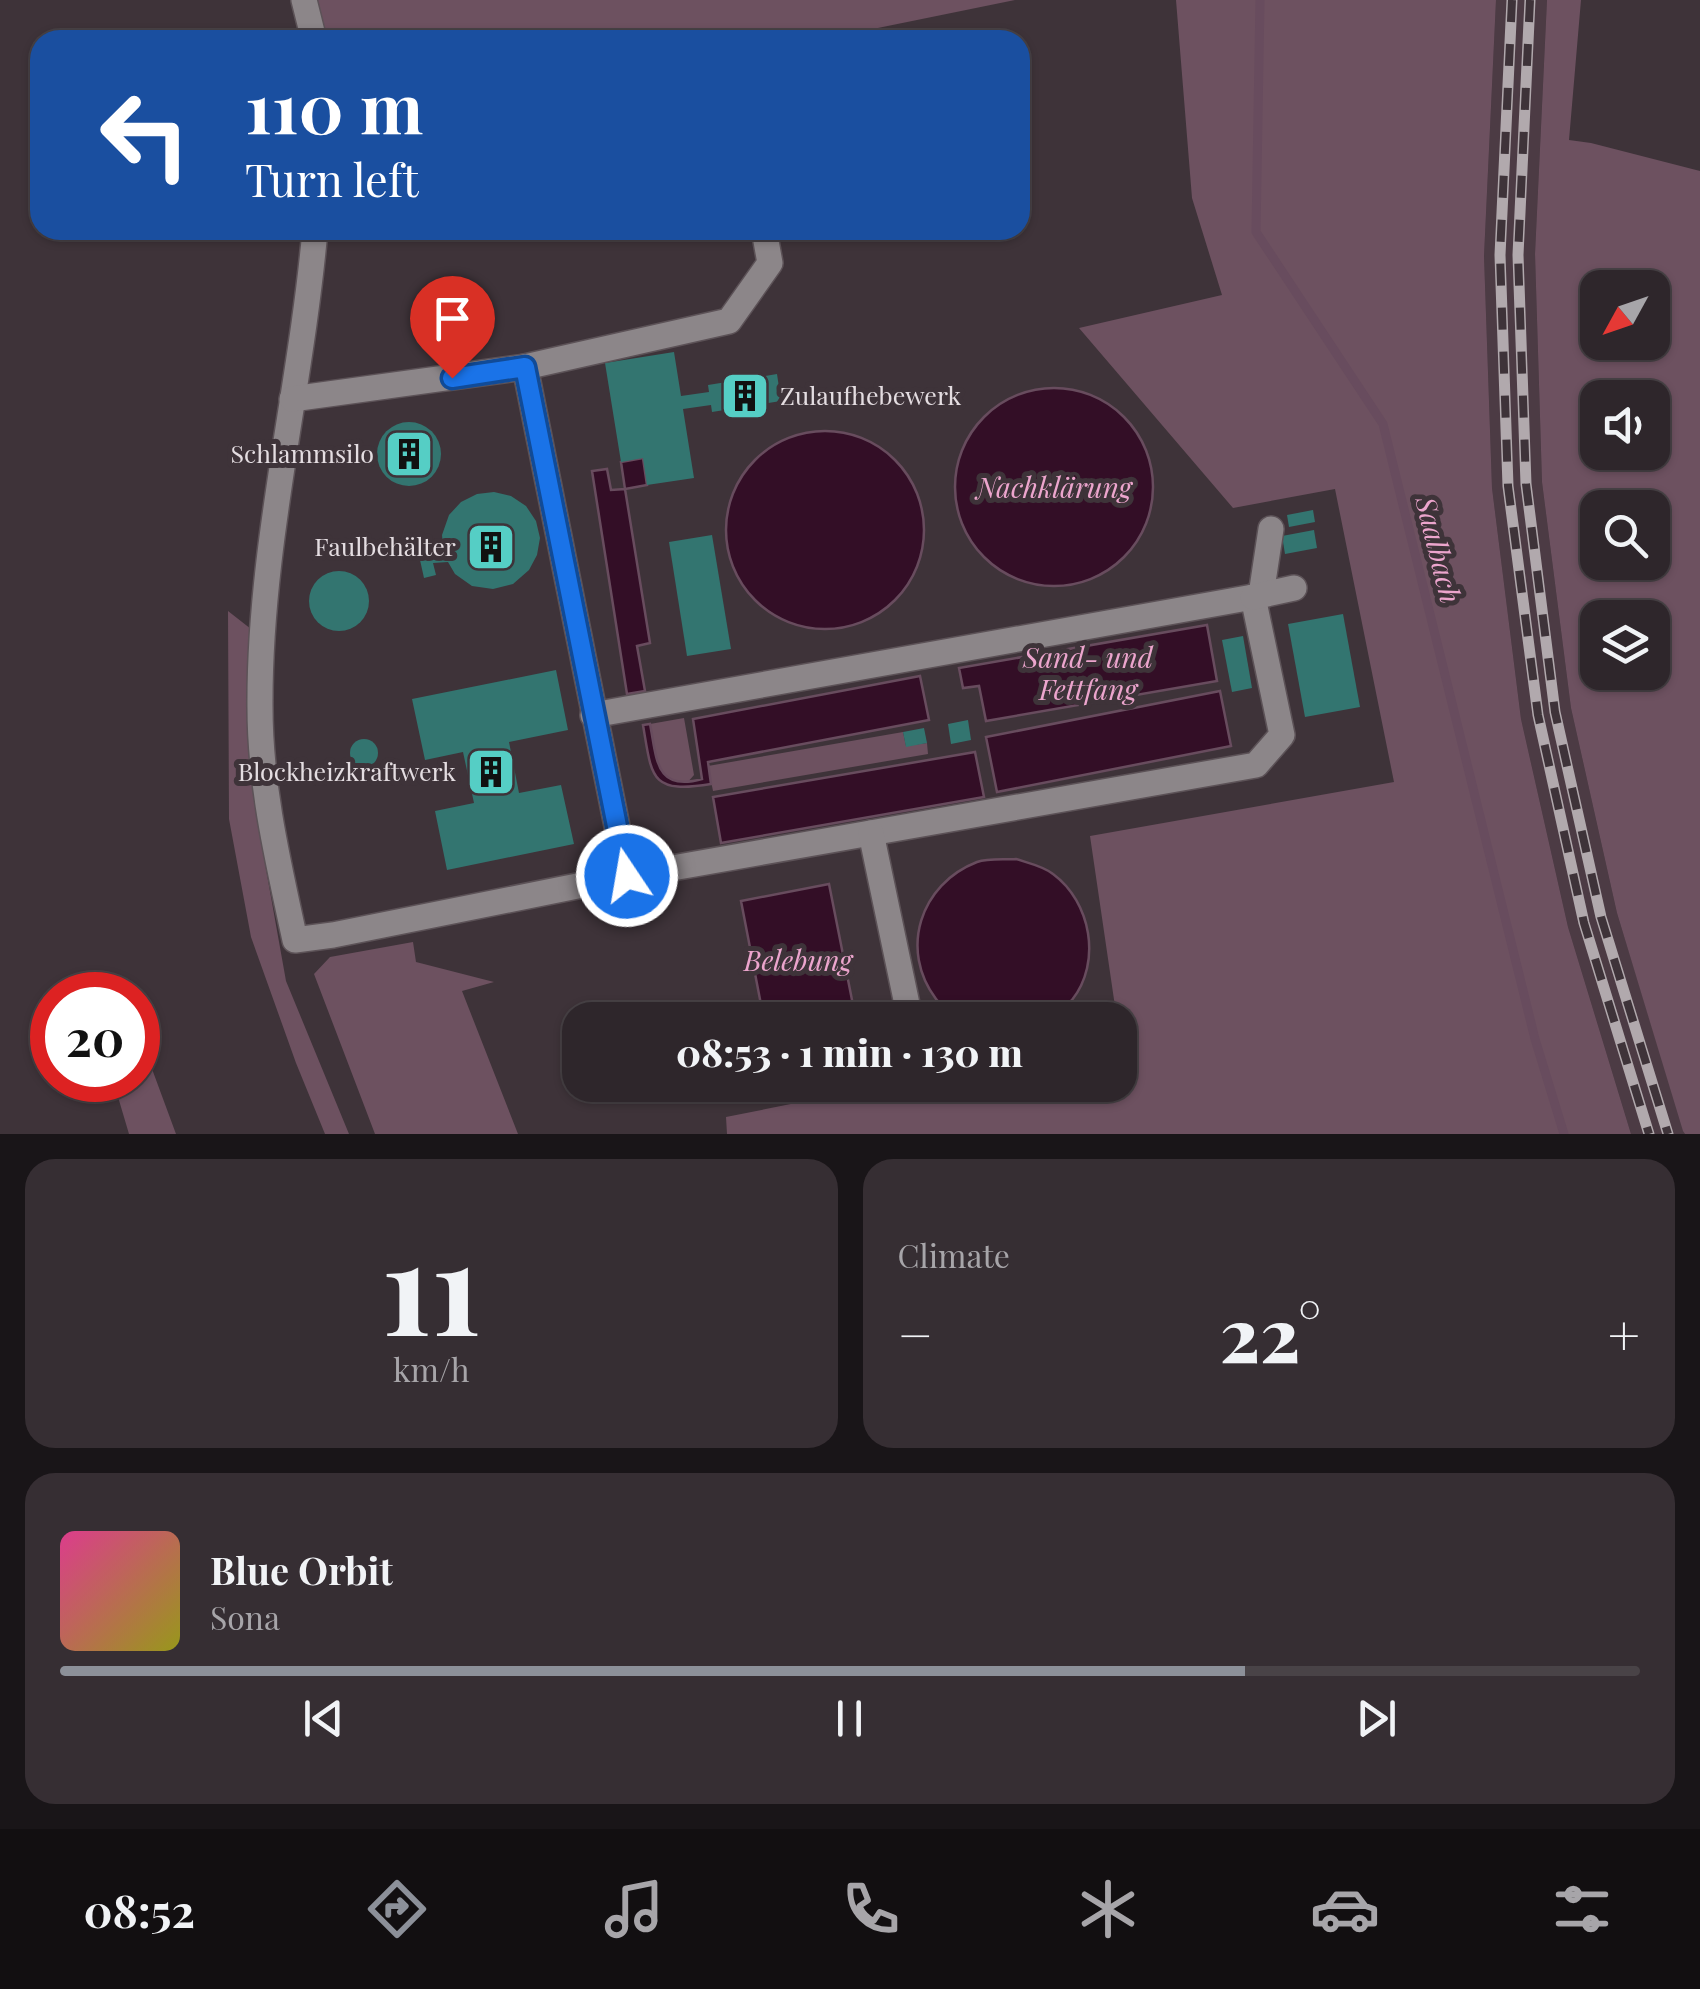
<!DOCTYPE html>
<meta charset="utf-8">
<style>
:root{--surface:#2e262b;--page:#362e33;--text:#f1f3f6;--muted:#a7a5a9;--line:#494347;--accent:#8c9099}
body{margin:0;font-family:"Playfair Display",serif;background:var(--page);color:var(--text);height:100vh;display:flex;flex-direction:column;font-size:38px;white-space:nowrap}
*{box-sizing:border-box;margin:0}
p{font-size:32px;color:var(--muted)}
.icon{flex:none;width:55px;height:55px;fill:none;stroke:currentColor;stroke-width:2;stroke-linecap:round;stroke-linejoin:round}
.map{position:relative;height:1134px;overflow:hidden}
.panel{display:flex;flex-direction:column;gap:25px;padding:25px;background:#191518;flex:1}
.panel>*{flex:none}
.guide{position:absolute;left:30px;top:30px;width:1000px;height:210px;border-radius:30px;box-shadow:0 2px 8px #0004,0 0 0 2px var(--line);background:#1a4fa0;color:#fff;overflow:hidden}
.needle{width:65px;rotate:230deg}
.controls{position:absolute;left:1580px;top:270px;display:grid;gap:20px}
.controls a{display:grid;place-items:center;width:90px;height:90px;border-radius:20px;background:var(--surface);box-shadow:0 2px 8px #0004,0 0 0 2px var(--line);font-size:50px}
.speed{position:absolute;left:30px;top:972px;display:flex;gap:20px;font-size:50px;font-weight:700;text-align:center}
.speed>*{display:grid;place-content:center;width:130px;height:130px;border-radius:50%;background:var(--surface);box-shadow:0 2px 8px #0004,0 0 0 2px var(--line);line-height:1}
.speed .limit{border:15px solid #d22;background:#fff;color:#111}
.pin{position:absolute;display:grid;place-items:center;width:85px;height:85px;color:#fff;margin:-102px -42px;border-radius:50% 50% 50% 0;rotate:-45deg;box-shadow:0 0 10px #0007}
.pin .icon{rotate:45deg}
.me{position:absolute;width:110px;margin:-55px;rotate:348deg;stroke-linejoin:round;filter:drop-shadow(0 0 8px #0008)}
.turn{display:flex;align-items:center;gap:35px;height:210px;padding:0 50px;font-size:45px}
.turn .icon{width:130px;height:130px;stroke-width:2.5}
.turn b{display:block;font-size:70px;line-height:85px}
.big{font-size:75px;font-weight:800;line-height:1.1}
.panel .widget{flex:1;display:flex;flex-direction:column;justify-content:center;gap:15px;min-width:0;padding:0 35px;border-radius:30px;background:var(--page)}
.panel .dial{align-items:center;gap:0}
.dial b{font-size:130px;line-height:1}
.song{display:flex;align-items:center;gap:30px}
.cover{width:120px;height:120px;border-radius:15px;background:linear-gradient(135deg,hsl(330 70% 55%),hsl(60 70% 35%))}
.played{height:10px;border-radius:5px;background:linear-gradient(90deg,var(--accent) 75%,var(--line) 75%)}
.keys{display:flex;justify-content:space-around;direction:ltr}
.heat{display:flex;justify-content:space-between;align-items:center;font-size:55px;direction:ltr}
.panel .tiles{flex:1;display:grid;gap:25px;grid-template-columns:1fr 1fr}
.widget:last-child{grid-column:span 2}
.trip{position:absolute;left:562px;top:1002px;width:575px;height:100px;border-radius:30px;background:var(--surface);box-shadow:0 2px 8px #0004,0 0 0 2px var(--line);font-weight:800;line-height:100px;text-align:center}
.tab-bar{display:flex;height:160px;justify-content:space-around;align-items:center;background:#120f11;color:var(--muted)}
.tab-bar .icon{width:70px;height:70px}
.tab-bar .selected{color:var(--accent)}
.tab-bar b{font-size:45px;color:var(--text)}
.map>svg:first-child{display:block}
.built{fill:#4c3b44}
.green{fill:#6d5160;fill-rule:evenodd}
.water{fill:#330e26;stroke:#684c5e;stroke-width:2.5}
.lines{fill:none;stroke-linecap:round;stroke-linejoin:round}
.stream{stroke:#684c5e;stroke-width:9}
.building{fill:#337570}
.minor-casing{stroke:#5c5257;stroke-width:28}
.minor{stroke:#8c8689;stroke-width:25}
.rail-casing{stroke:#b1a9ad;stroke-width:11}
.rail{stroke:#3e3339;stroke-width:8;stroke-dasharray:22;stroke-linecap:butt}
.route-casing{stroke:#114b97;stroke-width:25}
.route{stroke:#1a73e8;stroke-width:18}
.labels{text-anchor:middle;stroke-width:10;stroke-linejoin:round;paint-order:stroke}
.poi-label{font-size:25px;fill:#e4dde1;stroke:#3e3339;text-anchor:end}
.water-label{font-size:28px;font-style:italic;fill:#eca5cd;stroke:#3e3339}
</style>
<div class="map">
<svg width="1700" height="1134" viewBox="0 0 1700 1134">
<rect width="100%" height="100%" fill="#3e3339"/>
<polygon class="built" points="1496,0 1547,0 1535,254 1542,482 1571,708 1617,913 1685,1134 1631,1134 1568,927 1521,719 1492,488 1484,256"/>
<g class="green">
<polygon points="312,0 1015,0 819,40 321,40"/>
<polygon points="1176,0 1496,0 1484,256 1492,488 1521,719 1568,927 1631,1134 727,1134 726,1117 886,1085 1120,1085 1120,1020 1117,1020 1090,836 1394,782 1335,489 1233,508 1079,328 1222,295 1192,198"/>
<path d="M1547 0H1581L1569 140 1591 143 1700 171V1134H1685L1683 1131 1617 913 1571 708 1542 482 1535 254ZM1598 288H1652V342H1598ZM1598 398H1652V452H1598ZM1598 508H1652V562H1598ZM1598 618H1652V672H1598Z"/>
<polygon points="228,611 251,629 249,715 256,813 286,981 349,1134 325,1134 296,1063 251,937 229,819"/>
<path d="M684 718 694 775 687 783C652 782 655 751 650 724Z"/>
<polygon points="903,732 906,746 927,743 928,754 713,791 708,766"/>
<polygon points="413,942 416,962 494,982 462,991 518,1134 375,1134 314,974 330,957"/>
<polygon points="138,1031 176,1134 129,1134 113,1080 138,1080"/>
</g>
<g class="water">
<circle cx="1054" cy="487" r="99"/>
<circle cx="825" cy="530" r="99"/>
<polygon points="643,458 647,485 625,489 650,643 637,646 645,691 627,694 592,471 607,469 611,490 625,489 621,462"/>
<polygon points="1207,625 1217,681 986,721 979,686 963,688 959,668"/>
<path d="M920 676 929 720 708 762 711 784C650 794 652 778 643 725L650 724C657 759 655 792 702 779L693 719Z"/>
<polygon points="1220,691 1231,746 997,792 986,737"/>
<polygon points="975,752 984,797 721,843 713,797"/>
<path d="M1016 859C1028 863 1043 866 1053 874 1091 902 1102 962 1072 1000 1065 1007 1055 1014 1048 1020H959C952 1013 942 1007 936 999 899 950 920 884 977 862 988 858 1004 860 1016 859Z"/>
<polygon points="829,884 856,1020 764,1020 741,901"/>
</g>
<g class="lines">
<polyline class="stream" points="1260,0 1256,232 1383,424 1535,1039 1564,1134"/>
</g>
<g class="building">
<polygon points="674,352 681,396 709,392 708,385 777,374 781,401 712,412 711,405 683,409 694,478 647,485 643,458 621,462 605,363"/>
<circle cx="409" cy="454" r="32"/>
<polygon points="494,492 511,496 526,506 536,521 540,538 537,555 529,570 513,584 493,589 472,586 455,574 448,562 433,563 436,575 424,578 420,560 444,556 442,535 449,515 461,502 477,494"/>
<polygon points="1313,510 1315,522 1289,527 1287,515"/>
<polygon points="1314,530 1317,548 1285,554 1282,536"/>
<polygon points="712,535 731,649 687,656 669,542"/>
<circle cx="339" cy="601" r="30"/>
<polygon points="1343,614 1360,707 1305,717 1288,624"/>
<polygon points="1243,636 1252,688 1232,692 1222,640"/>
<polygon points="556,670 568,730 509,742 519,793 561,785 574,844 447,870 435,811 474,803 463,752 425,760 412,699"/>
<polygon points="968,720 971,740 951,744 948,724"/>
<polygon points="924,728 927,743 906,747 903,732"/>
<circle cx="364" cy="753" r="14"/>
</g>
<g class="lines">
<g class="minor-casing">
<g id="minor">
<polyline points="304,0 314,40"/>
<path d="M315 230C301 389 259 546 260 707 260 786 278 862 295 940L333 935 627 876 1256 765 1282 735 1253 597 593 715"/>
<polyline points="525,367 729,321 770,263 764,230"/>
<polyline points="292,399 525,367 627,876"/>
<polyline points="1261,595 1271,529"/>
<polyline points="1253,597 1294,588"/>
<polyline points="871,833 908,1009"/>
</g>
</g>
<use href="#minor" class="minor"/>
<g class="rail-casing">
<g id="rail">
<polyline points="1512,0 1500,255 1508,486 1538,715 1584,923 1649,1134"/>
<polyline points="1530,0 1518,255 1526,484 1555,712 1601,917 1668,1134"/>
</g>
</g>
<use href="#rail" class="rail"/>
</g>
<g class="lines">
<g class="route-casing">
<polyline id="route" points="452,378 525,367 627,876"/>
</g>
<use href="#route" class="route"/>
</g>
<defs>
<g id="building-square" transform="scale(2.5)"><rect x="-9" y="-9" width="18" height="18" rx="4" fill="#55cec5" stroke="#3e3339"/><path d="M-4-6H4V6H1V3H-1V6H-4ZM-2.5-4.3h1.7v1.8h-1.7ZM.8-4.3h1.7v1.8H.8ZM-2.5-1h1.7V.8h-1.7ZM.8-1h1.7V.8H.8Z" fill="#111"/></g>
</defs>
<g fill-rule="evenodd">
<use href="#building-square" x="745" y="396"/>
<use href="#building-square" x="409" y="454"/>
<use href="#building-square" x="491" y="547"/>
<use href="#building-square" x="491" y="772"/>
</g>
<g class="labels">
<g class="poi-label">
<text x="780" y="405" text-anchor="start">Zulaufhebewerk</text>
<text x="374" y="463">Schlammsilo</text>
<text x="456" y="556">Faulbehälter</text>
<text x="456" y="781">Blockheizkraftwerk</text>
</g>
<g class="water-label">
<text x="1054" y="498">Nachklärung</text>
<text transform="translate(1438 550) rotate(76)" y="10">Saalbach</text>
<text x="1088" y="668">Sand- und<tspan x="1088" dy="32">Fettfang</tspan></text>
<text x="798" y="971">Belebung</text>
</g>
</g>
</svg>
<div class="controls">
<a><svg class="needle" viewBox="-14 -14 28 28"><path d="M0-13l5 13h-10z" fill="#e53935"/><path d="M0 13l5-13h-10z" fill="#a7a5a9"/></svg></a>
<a><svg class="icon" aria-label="sound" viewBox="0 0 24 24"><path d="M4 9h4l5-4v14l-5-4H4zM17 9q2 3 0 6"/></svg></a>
<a><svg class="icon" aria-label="search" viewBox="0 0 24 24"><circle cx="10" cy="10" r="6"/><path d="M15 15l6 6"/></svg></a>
<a><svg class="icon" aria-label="layers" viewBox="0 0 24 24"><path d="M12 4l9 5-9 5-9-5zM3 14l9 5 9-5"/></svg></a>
</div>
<div class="speed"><div class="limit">20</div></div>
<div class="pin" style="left:452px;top:378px;background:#d93025"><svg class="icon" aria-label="arrive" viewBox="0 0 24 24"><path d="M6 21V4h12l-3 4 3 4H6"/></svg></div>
<svg class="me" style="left:627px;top:876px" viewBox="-20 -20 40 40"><circle r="17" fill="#1a73e8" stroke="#fff" stroke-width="3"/><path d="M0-11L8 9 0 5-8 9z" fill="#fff"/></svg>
<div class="trip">08:53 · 1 min · 130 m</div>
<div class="guide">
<div class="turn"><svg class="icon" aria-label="left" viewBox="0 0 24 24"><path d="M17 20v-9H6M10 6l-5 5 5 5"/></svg><div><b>110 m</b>Turn left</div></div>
</div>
</div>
<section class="panel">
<div class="tiles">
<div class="widget dial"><b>11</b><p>km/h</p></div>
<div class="widget"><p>Climate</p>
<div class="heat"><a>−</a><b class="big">22°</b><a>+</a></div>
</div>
<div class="widget">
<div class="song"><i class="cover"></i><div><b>Blue Orbit</b><p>Sona</p></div></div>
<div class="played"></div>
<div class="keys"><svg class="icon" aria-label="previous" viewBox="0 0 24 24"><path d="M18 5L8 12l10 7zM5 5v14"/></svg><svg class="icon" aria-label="pause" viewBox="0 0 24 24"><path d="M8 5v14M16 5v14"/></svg><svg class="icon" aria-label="next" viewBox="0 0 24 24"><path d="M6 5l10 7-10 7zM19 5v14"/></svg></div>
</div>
</div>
</section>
<nav class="tab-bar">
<b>08:52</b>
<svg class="icon selected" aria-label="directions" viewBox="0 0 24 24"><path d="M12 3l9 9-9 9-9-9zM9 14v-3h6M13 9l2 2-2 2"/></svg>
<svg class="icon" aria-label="music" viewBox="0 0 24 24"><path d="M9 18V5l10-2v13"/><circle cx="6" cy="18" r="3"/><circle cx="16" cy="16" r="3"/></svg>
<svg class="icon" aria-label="phone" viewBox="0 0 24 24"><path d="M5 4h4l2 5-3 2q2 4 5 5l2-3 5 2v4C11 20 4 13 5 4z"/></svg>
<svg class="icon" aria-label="climate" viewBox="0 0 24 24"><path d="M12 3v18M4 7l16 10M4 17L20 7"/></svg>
<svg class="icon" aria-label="car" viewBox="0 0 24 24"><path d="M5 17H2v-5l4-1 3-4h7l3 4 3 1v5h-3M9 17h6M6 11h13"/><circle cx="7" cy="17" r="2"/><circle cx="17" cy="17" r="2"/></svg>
<svg class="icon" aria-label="filters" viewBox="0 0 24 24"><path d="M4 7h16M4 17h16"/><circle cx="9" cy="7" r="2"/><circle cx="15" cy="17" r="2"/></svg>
</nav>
